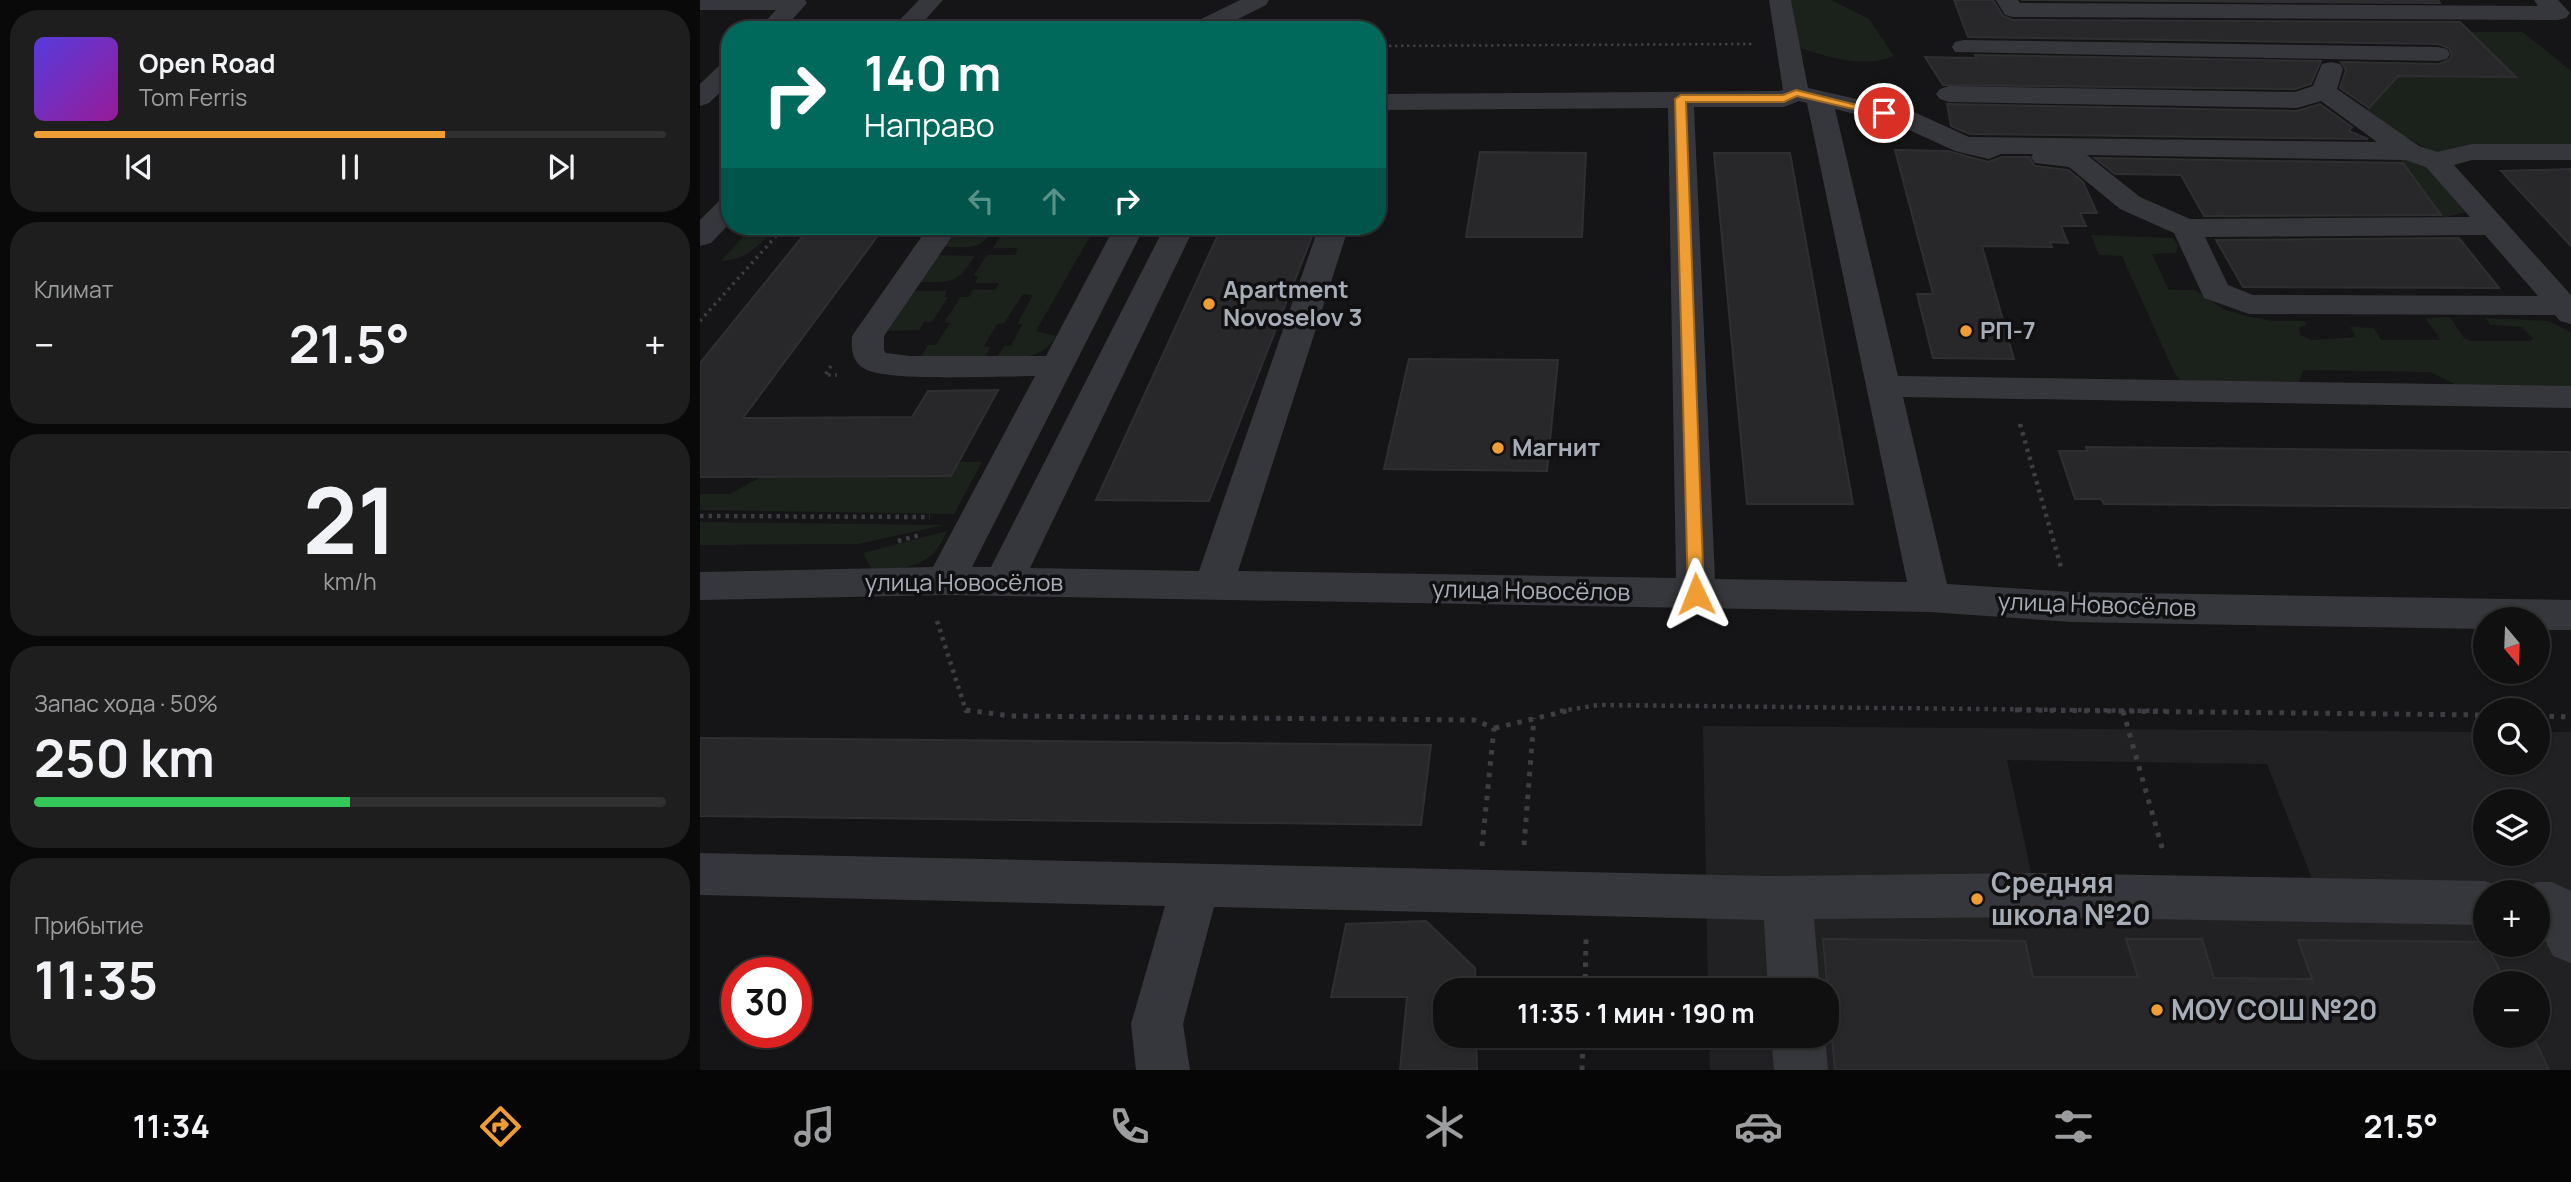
<!DOCTYPE html>
<html lang="ru">
<meta charset="utf-8">
<style>
:root{--surface:#101011;--page:#1e1e1f;--text:#f1f3f6;--muted:#9c9d9f;--line:#303031;--accent:#f09e33}
body{margin:0;font-family:Manrope,sans-serif;background:var(--page);color:var(--text);height:100vh;display:flex;flex-direction:column;font-size:26px;white-space:nowrap}
*{box-sizing:border-box;margin:0}
p{font-size:23px;color:var(--muted)}
.icon{flex:none;width:38px;height:38px;fill:none;stroke:currentColor;stroke-width:2;stroke-linecap:round;stroke-linejoin:round}
.map{position:relative;flex:1;overflow:hidden}
.panel{display:flex;flex-direction:column;gap:10px;padding:10px;background:#090909;width:700px}
.panel>*{flex:none}
.guide{position:absolute;left:21px;top:21px;width:665px;height:214px;border-radius:28px;box-shadow:0 2px 5px #0004,0 0 0 2px var(--line);background:#00695c;color:#fff;overflow:hidden}
.needle{width:46px;rotate:161deg}
.tools{position:absolute;left:1773px;top:607px;display:grid;gap:14px}
.tools a{display:grid;place-items:center;width:77px;height:77px;border-radius:50%;background:var(--surface);box-shadow:0 2px 5px #0004,0 0 0 2px var(--line);font-size:35px}
.speed{position:absolute;left:21px;top:957px;display:flex;gap:14px;font-size:35px;font-weight:700;text-align:center}
.speed>*{display:grid;place-content:center;width:91px;height:91px;border-radius:50%;background:var(--surface);box-shadow:0 2px 5px #0004,0 0 0 2px var(--line);line-height:1}
.speed .limit{border:10px solid #d22;background:#fff;color:#111}
.pin{position:absolute;display:grid;place-items:center;width:60px;height:60px;color:#fff;margin:-30px;border:4px solid #fff;border-radius:50%;box-shadow:0 2px 7px #0007}
.me{position:absolute;width:77px;margin:-38px;rotate:358deg;stroke-linejoin:round;filter:drop-shadow(0 0 5px #0008)}
.turn{display:flex;align-items:center;gap:24px;height:147px;padding:0 28px;font-size:32px}
.turn .icon{width:91px;height:91px;stroke-width:2.5}
.turn b{display:block;font-size:49px;line-height:60px}
.lanes{display:flex;align-items:center;height:66px;padding:0 28px;background:#0003;justify-content:center;gap:35px;direction:ltr}
.lanes .off{opacity:.35}
.big{font-size:52px;font-weight:700;line-height:1.1}
.panel .widget{flex:1;display:flex;flex-direction:column;justify-content:center;gap:10px;min-width:0;padding:0 24px;border-radius:28px;background:var(--page)}
.panel .dial{align-items:center;gap:0}
.dial b{font-size:91px;line-height:1}
.song{display:flex;align-items:center;gap:21px}
.cover{width:84px;height:84px;border-radius:10px;background:linear-gradient(135deg,hsl(250 70% 55%),hsl(300 70% 35%))}
.played{height:7px;border-radius:4px;background:linear-gradient(90deg,var(--accent) 65%,var(--line) 65%)}
.keys{display:flex;justify-content:space-around;direction:ltr}
.heat{display:flex;justify-content:space-between;align-items:center;font-size:38px;direction:ltr}
.charge{height:10px;border-radius:5px;background:linear-gradient(90deg,#34c759 50%,var(--line) 0)}
.trip{position:absolute;left:733px;top:978px;width:406px;height:70px;border-radius:28px;background:var(--surface);box-shadow:0 2px 5px #0004,0 0 0 2px var(--line);font-weight:700;line-height:70px;text-align:center}
.tab-bar{display:flex;height:112px;justify-content:space-around;align-items:center;background:#060607;color:var(--muted)}
.tab-bar .icon{width:49px;height:49px}
.tab-bar .active{color:var(--accent)}
.tab-bar b{font-size:32px;color:var(--text)}
main{display:flex;flex:1;min-height:0}
.map>svg:first-child{display:block}
.built{fill:#212124;fill-rule:evenodd}
.green{fill:#1b221b}
.building{fill:#28282b;stroke:#2f2f33;stroke-width:2}
.lines{fill:none;stroke-linecap:round;stroke-linejoin:round}
.path-far3{stroke:#3c3e43;stroke-width:2.5;stroke-dasharray:2.5 3.5;stroke-linecap:butt}
.path-far2{stroke:#3c3e43;stroke-width:3.5;stroke-dasharray:2.5 4.5;stroke-linecap:butt}
.path-far1{stroke:#3c3e43;stroke-width:4.5;stroke-dasharray:3.5 5;stroke-linecap:butt}
.path{stroke:#3c3e43;stroke-width:5;stroke-dasharray:4.5 7;stroke-linecap:butt}
.minor{fill:#36373c;fill-rule:evenodd}
.route{fill:#f09e33;stroke:#9c6721;stroke-width:2}
.poi-dot{fill:#f09e33;stroke:#101012;stroke-width:2.5}
.labels{text-anchor:middle;stroke-width:7;stroke-linejoin:round;paint-order:stroke}
.poi-label{font-size:24px;font-weight:bold;fill:#a7adb7;stroke:#101012;text-anchor:start}
.street-label{font-size:24px;fill:#a7adb7;stroke:#101012}
.near-poi-label{font-size:28px;font-weight:bold;fill:#a7adb7;stroke:#101012;text-anchor:start}
</style>
<main>
<section class="panel">
<div class="widget">
<div class="song"><i class="cover"></i><div><b>Open Road</b><p>Tom Ferris</p></div></div>
<div class="played"></div>
<div class="keys"><svg class="icon" aria-label="previous" viewBox="0 0 24 24"><path d="M18 5L8 12l10 7zM5 5v14"/></svg><svg class="icon" aria-label="pause" viewBox="0 0 24 24"><path d="M8 5v14M16 5v14"/></svg><svg class="icon" aria-label="next" viewBox="0 0 24 24"><path d="M6 5l10 7-10 7zM19 5v14"/></svg></div>
</div>
<div class="widget"><p>Климат</p>
<div class="heat"><a>−</a><b class="big">21.5°</b><a>+</a></div>
</div>
<div class="widget dial"><b>21</b><p>km/h</p></div>
<div class="widget"><p>Запас хода · 50%</p><b class="big">250 km</b><div class="charge"></div></div>
<div class="widget"><p>Прибытие</p><b class="big">11:35</b></div>
</section>
<div class="map">
<svg width="1871" height="1070" viewBox="0 0 1871 1070">
<rect width="100%" height="100%" fill="#151517"/>
<path class="built" d="M1003 726 1785 732V763H1838V732H1871V1070H1849L1833 1036H1838V984L1807 983 1788 945H1838V892H1785V942L1599 940 1612 979 1514 978 1502 939H1427L1438 977H1333L1324 941 1124 939 1135 1070H1010L1009 1036H1127V990H1008ZM1307 760 1567 764 1620 899 1336 895ZM1785 802H1838V854H1785Z"/>
<g class="green">
<path d="M1091 0H1131L1169 19 1194 56C1164 69 1129 57 1100 48Z"/>
<polygon points="1770,32 1823,32 1871,71 1871,147 1739,155 1663,114 1698,76 1815,76"/>
<polygon points="1719,158 1772,210 1747,217 1719,213 1713,177 1700,159"/>
<path d="M256 226H296C280 251 273 247 245 247Z"/>
<path d="M306 226H363L359 233H371L375 226H396L336 331 356 336C343 359 322 358 297 357L304 346H311L322 324H317L333 295 323 294 304 323 297 324 284 346 291 347 285 357H221L228 345H236L250 323 244 322 261 297H269L273 289 295 290 299 283H275L278 277 274 275 287 255H315L318 248H293Z"/>
<polygon points="1391,235 1473,238 1478,245 1476,253 1452,254 1469,290 1495,290 1523,309 1546,316 1573,321 1604,321 1607,324 1599,328 1600,335 1612,340 1656,337 1650,327 1674,328 1681,340 1741,340 1725,318 1750,317 1764,338 1771,341 1830,341 1833,339 1822,327 1790,325 1786,318 1848,321 1871,332 1871,391 1769,391 1730,372 1603,370 1597,389 1485,386 1474,372 1422,256 1399,255"/>
<path d="M67 236C55 251 41 260 21 261L43 237Z"/>
<path d="M237 255 275 256C257 284 252 282 220 282Z"/>
<polygon points="210,291 247,291 244,297 248,297 232,322 224,322 219,330 185,331"/>
<polygon points="258,462 282,462 254,514 0,510 0,494 30,494 61,477 251,476"/>
<polygon points="0,522 244,525 158,544 0,545"/>
<path d="M247 531C232 568 208 568 172 570L163 553Z"/>
</g>
<g class="building">
<polygon points="1254,0 1293,0 1303,16 1313,20 1760,22 1816,77 1698,76 1669,108 1640,88 1646,70 1641,62 1739,64 1749,60 1752,55 1749,48 1738,44 1268,37"/>
<polygon points="1321,0 1738,0 1740,3"/>
<polygon points="1275,55 1621,61 1611,84 1595,89 1243,85 1225,57 1276,58"/>
<polygon points="1247,104 1597,111 1620,104 1652,127 1649,131 1668,139 1270,134 1251,126"/>
<polygon points="1195,150 1248,151 1288,162 1302,157 1329,157 1335,166 1368,170 1383,182 1397,213 1380,213 1386,226 1361,226 1368,243 1350,242 1352,247 1282,246 1314,359 1233,358 1217,294 1233,294"/>
<polygon points="780,152 886,153 882,237 766,237"/>
<polygon points="1014,153 1090,153 1153,504 1047,504"/>
<polygon points="1395,158 1703,163 1741,215 1504,216 1481,175 1415,174"/>
<polygon points="1871,169 1871,246 1801,171"/>
<polygon points="111,226 185,226 43,418 212,417 228,391 298,390 251,476 0,477 0,363"/>
<polygon points="522,226 616,226 509,501 396,500"/>
<polygon points="1759,238 1799,288 1543,287 1516,240"/>
<polygon points="709,359 858,360 847,471 684,469"/>
<polygon points="1386,447 1871,452 1871,508 1404,504 1401,499 1375,499 1359,451 1387,451"/>
<polygon points="0,738 235,740 731,745 721,825 0,816"/>
<polygon points="726,921 775,968 776,990 746,990 746,1036 776,1036 777,1069 700,1070 707,997 631,997 646,924"/>
<polygon points="1123,939 1325,941 1333,977 1438,977 1426,939 1502,939 1514,978 1612,979 1598,940 1785,942 1807,984 1785,984 1785,1036 1833,1036 1849,1070 1135,1070"/>
</g>
<g class="lines">
<polyline class="path-far3" points="677,46 1053,44"/>
<g class="path-far2">
<polyline points="0,321 85,226"/>
<polyline points="131,366 125,375 137,375"/>
</g>
<g class="path-far1">
<polyline points="1320,424 1361,567"/>
<polyline points="0,516 230,517"/>
<polyline points="198,541 220,535"/>
<polyline points="237,621 266,711 270,711"/>
<polyline points="860,711 899,705 1470,711"/>
</g>
<g class="path">
<polyline points="266,710 311,716 774,720 794,728 782,846"/>
<polyline points="1315,710 1785,715"/>
<polyline points="1423,711 1463,851"/>
<polyline points="1838,716 1871,717"/>
<polyline points="795,728 871,710"/>
<polyline points="824,845 834,718"/>
<polyline points="885,990 886,939"/>
<polyline points="882,1070 883,1036"/>
</g>
<g class="minor">
<polygon points="0,0 105,0 107,3 83,30 57,30 76,10 0,10"/>
<polygon points="219,0 243,0 216,30 190,30"/>
<polygon points="540,0 569,0 566,5 516,30 485,30 489,25"/>
<path d="M1069 0H1091L1108 88 1214 112 1269 137 1677 142 1621 101 1597 108 1249 102 1240 99 1236 94 1240 89 1249 86 1595 92 1613 86 1622 64 1631 62 1640 64 1643 69 1637 89 1719 146 1737 152 1772 144H1871V160H1772L1754 165 1871 295V324L1860 321 1855 315 1549 314 1504 298 1474 233 1420 209 1369 167 1335 163 1331 157 1333 154H1301L1289 159 1255 151 1196 124 1135 109 1198 376 1871 386V408L1203 397 1247 584 1372 592 1871 600V630H1838V620H1785V629L1372 622 1230 612 245 595 0 600V572L233 567 335 376C303 376 187 382 165 369 152 362 151 349 152 336L229 226H259L184 336V350L186 353 210 356H346L415 226H445L272 567H291L465 226H495L330 568 499 571 619 226H649L538 571 976 578 968 108 677 110V94L1079 91 1083 90ZM1099 101 1107 103 1207 582 1015 579 994 107H1084ZM1387 155 1705 160 1726 167 1770 217 1490 219 1440 197ZM1785 235 1838 296 1553 295 1528 285 1505 237Z"/>
<polygon points="1296,0 1318,0 1320,3 1838,6 1834,0 1858,0 1870,13 1866,18 1858,20 1313,17 1305,15"/>
<polygon points="1264,40 1738,47 1747,49 1750,54 1747,59 1738,61 1255,52 1252,47 1255,42"/>
<polygon points="30,62 30,83 9,103 0,106 0,84 21,64"/>
<polygon points="30,197 30,223 11,243 0,246 0,220 20,200"/>
<polygon points="0,853 1068,876 1336,873 1785,881 1802,888 1805,892 1785,892 1785,925 1336,917 1114,919 1120,990 1068,990 1064,920 514,907 483,1024 490,1070 436,1070 431,1024 465,906 0,895"/>
<polygon points="1838,882 1852,882 1871,891 1871,963 1853,956 1838,926 1838,892 1819,892 1821,888"/>
<polygon points="1071,1036 1125,1036 1128,1070 1074,1070"/>
</g>
</g>
<polygon class="route" points="1096,90 1189,113 1184,116 1097,96 1084,102 986,102 1004,594 996,600 988,594 975,99 981,95 1083,95"/>
<g class="poi-dot">
<circle cx="509" cy="304" r="7"/>
<circle cx="1266" cy="331" r="7"/>
<circle cx="798" cy="448" r="7"/>
<circle cx="1277" cy="899" r="7"/>
<circle cx="1457" cy="1010" r="7"/>
</g>
<g class="labels">
<g class="poi-label">
<text x="523" y="298">Apartment<tspan x="523" dy="28">Novoselov 3</tspan></text>
<text x="1280" y="339">РП-7</text>
<text x="812" y="456">Магнит</text>
</g>
<g class="street-label">
<text x="264" y="591">улица Новосёлов</text>
<text transform="translate(831 591) rotate(1)" y="8">улица Новосёлов</text>
<text transform="translate(1397 605) rotate(2)" y="8">улица Новосёлов</text>
</g>
<g class="near-poi-label">
<text x="1291" y="893">Средняя<tspan x="1291" dy="32">школа №20</tspan></text>
<text x="1471" y="1020">МОУ СОШ №20</text>
</g>
</g>
</svg>
<div class="tools">
<a><svg class="needle" viewBox="-14 -14 28 28"><path d="M0-13l5 13h-10z" fill="#e53935"/><path d="M0 13l5-13h-10z" fill="#9c9d9f"/></svg></a>
<a><svg class="icon" aria-label="search" viewBox="0 0 24 24"><circle cx="10" cy="10" r="6"/><path d="M15 15l6 6"/></svg></a>
<a><svg class="icon" aria-label="layers" viewBox="0 0 24 24"><path d="M12 4l9 5-9 5-9-5zM3 14l9 5 9-5"/></svg></a>
<a>+</a>
<a>−</a>
</div>
<div class="speed"><div class="limit">30</div></div>
<div class="pin" style="left:1184px;top:113px;background:#d93025"><svg class="icon" aria-label="arrive" viewBox="0 0 24 24"><path d="M6 21V4h12l-3 4 3 4H6"/></svg></div>
<svg class="me" style="left:996px;top:594px" viewBox="-20 -20 40 40"><path d="M0-17L14 15 0 8-14 15z" fill="#f09e33" stroke="#fff" stroke-width="4"/></svg>
<div class="trip">11:35 · 1 мин · 190 m</div>
<div class="guide">
<div class="turn"><svg class="icon" aria-label="right" viewBox="0 0 24 24"><path d="M7 20v-9h11M14 6l5 5-5 5"/></svg><div><b>140 m</b>Направо</div></div>
<div class="lanes"><svg class="icon off" aria-label="left" viewBox="0 0 24 24"><path d="M17 20v-9H6M10 6l-5 5 5 5"/></svg><svg class="icon off" aria-label="ahead" viewBox="0 0 24 24"><path d="M12 20V5M6 11l6-6 6 6"/></svg><svg class="icon" aria-label="right" viewBox="0 0 24 24"><path d="M7 20v-9h11M14 6l5 5-5 5"/></svg></div>
</div>
</div>
</main>
<nav class="tab-bar">
<b>11:34</b>
<svg class="icon active" aria-label="directions" viewBox="0 0 24 24"><path d="M12 3l9 9-9 9-9-9zM9 14v-3h6M13 9l2 2-2 2"/></svg>
<svg class="icon" aria-label="music" viewBox="0 0 24 24"><path d="M9 18V5l10-2v13"/><circle cx="6" cy="18" r="3"/><circle cx="16" cy="16" r="3"/></svg>
<svg class="icon" aria-label="phone" viewBox="0 0 24 24"><path d="M5 4h4l2 5-3 2q2 4 5 5l2-3 5 2v4C11 20 4 13 5 4z"/></svg>
<svg class="icon" aria-label="climate" viewBox="0 0 24 24"><path d="M12 3v18M4 7l16 10M4 17L20 7"/></svg>
<svg class="icon" aria-label="car" viewBox="0 0 24 24"><path d="M5 17H2v-5l4-1 3-4h7l3 4 3 1v5h-3M9 17h6M6 11h13"/><circle cx="7" cy="17" r="2"/><circle cx="17" cy="17" r="2"/></svg>
<svg class="icon" aria-label="filters" viewBox="0 0 24 24"><path d="M4 7h16M4 17h16"/><circle cx="9" cy="7" r="2"/><circle cx="15" cy="17" r="2"/></svg>
<b>21.5°</b>
</nav>
